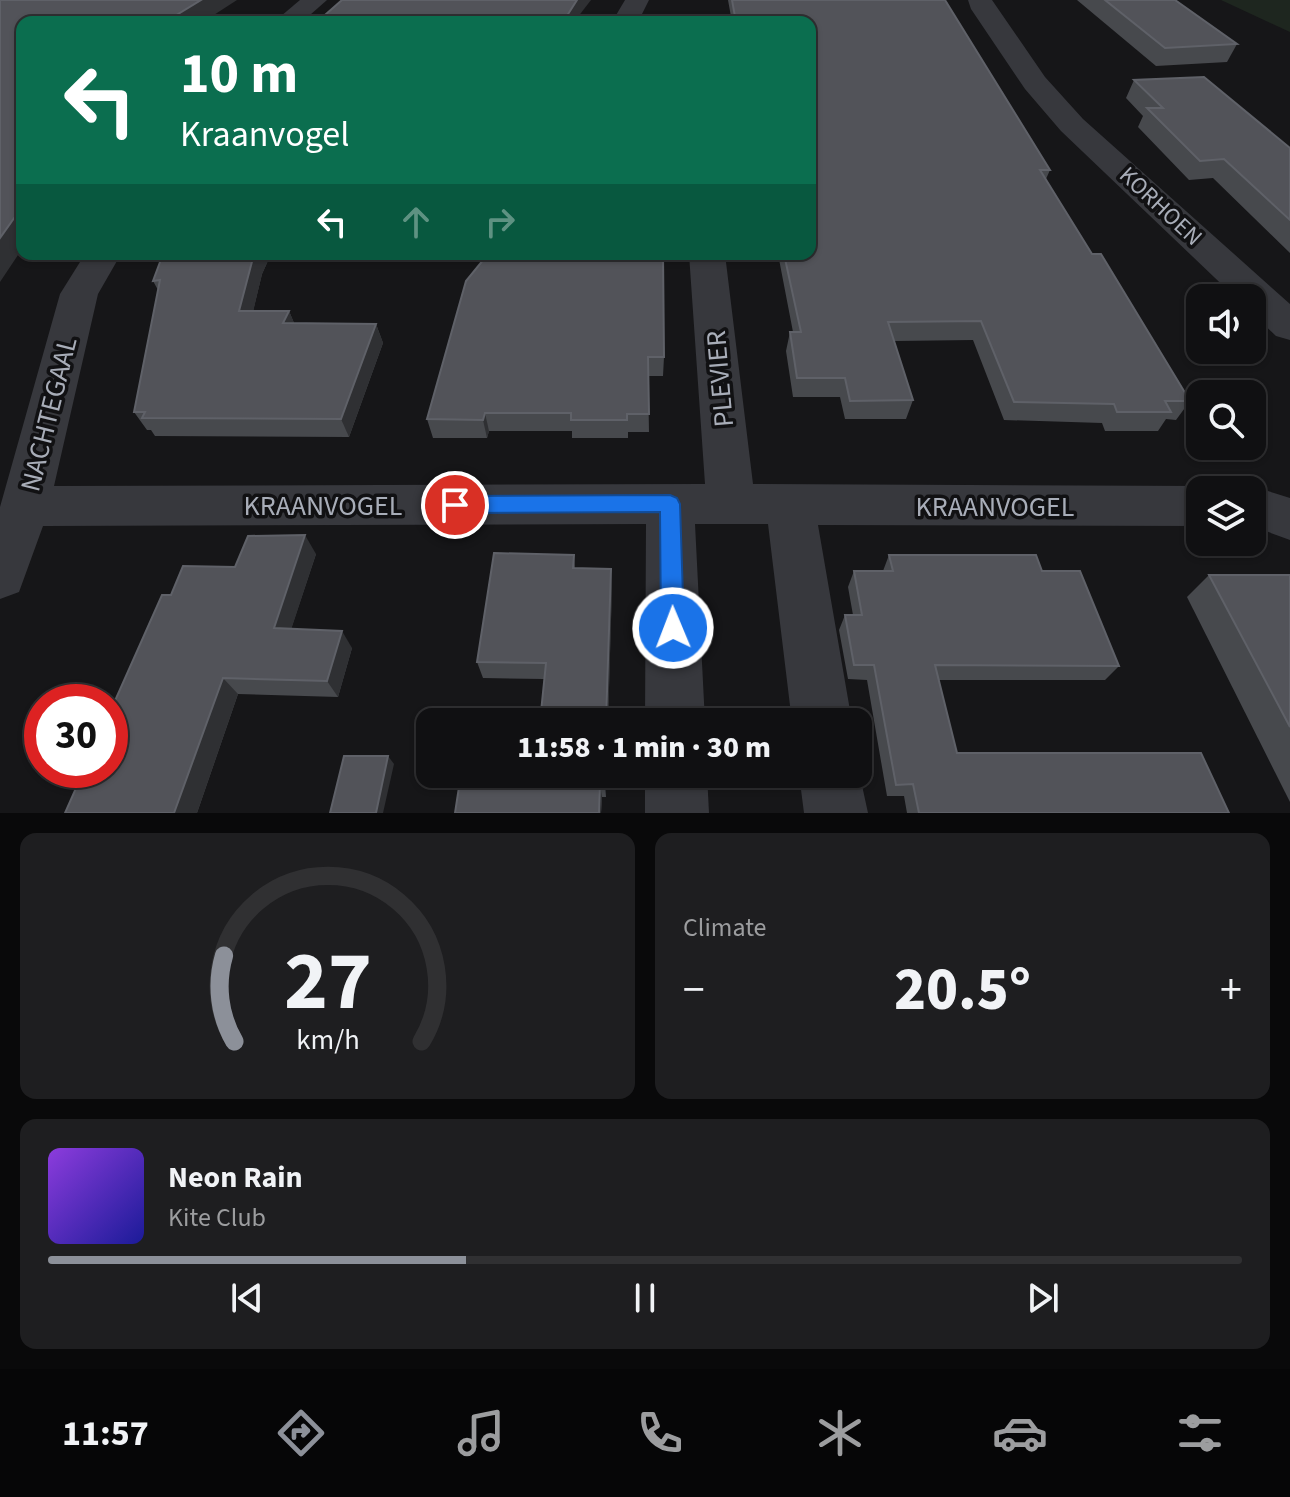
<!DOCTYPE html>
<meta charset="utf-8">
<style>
:root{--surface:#101012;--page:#1e1e20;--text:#f1f3f6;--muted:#9c9d9f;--line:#303032;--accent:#8c9099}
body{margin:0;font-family:"Source Sans 3",sans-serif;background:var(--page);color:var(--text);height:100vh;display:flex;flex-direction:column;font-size:30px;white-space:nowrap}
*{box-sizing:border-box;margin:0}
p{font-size:26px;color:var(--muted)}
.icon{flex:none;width:44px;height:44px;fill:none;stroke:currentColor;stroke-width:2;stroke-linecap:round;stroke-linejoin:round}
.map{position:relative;height:813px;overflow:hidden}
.drawer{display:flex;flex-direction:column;gap:20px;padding:20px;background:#09090a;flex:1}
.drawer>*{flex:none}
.banner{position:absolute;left:16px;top:16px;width:800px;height:244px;border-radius:16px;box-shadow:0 2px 6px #0004,0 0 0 2px var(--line);background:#0b6e4f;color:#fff;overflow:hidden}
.buttons{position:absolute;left:1186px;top:284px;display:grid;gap:16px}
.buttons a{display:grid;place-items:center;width:80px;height:80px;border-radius:16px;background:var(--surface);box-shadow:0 2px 6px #0004,0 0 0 2px var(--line);font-size:40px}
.speed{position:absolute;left:24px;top:684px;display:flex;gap:16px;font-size:40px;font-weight:700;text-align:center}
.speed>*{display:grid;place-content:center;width:104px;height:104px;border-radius:50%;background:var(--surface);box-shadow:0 2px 6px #0004,0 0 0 2px var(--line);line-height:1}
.speed .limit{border:12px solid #d22;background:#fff;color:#111}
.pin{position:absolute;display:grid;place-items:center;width:68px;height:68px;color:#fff;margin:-34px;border:4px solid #fff;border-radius:50%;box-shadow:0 2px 8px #0007}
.me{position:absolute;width:88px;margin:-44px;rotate:359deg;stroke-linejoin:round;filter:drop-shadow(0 0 6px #0008)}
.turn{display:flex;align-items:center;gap:28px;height:168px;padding:0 32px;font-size:36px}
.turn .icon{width:104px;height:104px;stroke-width:2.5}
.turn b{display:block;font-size:56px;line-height:68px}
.lanes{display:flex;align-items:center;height:76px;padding:0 32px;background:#0003;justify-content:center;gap:40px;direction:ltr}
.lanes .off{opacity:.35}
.big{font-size:60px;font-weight:800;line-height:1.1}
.drawer .widget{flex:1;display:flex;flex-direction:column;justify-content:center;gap:12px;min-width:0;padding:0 28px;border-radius:16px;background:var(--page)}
.drawer .dial{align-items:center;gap:0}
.dial svg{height:208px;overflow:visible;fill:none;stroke:var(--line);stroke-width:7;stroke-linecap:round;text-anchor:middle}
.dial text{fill:var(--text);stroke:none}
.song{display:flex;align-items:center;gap:24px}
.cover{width:96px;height:96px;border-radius:12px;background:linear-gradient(135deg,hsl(270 70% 55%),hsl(240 70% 35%))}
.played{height:8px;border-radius:4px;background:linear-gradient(90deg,var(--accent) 35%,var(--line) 35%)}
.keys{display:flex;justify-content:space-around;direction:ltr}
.heat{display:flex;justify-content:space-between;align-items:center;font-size:44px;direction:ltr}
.drawer .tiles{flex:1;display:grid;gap:20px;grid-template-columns:1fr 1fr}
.widget:last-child{grid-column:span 2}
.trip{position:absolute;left:416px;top:708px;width:456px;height:80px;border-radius:16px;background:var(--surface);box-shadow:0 2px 6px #0004,0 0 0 2px var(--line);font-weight:800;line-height:80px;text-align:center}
.tab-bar{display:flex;height:128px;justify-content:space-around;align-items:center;background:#060607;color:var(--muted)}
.tab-bar .icon{width:56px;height:56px}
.tab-bar .active{color:var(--accent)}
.tab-bar b{font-size:36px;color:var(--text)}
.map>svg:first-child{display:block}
.green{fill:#1e261f}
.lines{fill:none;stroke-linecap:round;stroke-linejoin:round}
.street{fill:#37383d;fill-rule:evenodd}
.wall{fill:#47494d}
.shaded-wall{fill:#2f3033}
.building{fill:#525359;stroke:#5f6168;stroke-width:2}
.route{fill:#1a73e8;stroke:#114b97;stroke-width:2}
.labels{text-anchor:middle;stroke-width:7;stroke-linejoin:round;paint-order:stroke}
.far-street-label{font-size:24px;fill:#a8adb8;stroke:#111113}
.street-label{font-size:28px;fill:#a8adb8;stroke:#111113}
</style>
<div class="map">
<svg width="1290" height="813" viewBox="0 0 1290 813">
<rect width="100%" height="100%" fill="#161618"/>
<polygon class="green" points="1221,0 1290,0 1290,32"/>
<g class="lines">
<g class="street">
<polygon points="300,0 327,0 302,22 274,22"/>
<polygon points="625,0 649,0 638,22 612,22"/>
<polygon points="968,0 992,0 1045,77 1083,119 1290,304 1290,340 1276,336 1252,313 1252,298 1236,298 1061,131 1025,89 971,9"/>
<polygon points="85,254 121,254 98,294 54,486 705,484 689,254 725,254 753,484 1200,486 1212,490 1200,490 1200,526 818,525 852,722 792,722 768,524 695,524 705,722 645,722 646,524 43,526 19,592 0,599 0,507 60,294"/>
<polygon points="1252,486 1290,498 1290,540 1252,526 1252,490 1240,490"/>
<polygon points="858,767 868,813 804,813 799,774 858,774"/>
<polygon points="645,774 707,774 709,813 645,813"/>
</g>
</g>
<g class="wall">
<polygon points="728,0 945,0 1050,170 1046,179 1092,254 1190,401 1176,420 1166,419 1158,431 1105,431 1102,423 1004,420 973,340 894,341 913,400 906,419 845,419 840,397 793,397 786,351 790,332 793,332 778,254 810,254 810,22 732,22"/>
<polygon points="1077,0 1175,0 1237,44 1227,62 1156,66"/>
<polygon points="1134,80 1290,148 1290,253 1213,178 1189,180 1138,127 1143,116 1126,98"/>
<polygon points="163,254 271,254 262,274 253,311 289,311 294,323 376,324 383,343 349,437 155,436 151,430 147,430 134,412 158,290 153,281"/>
<polygon points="466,281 664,357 663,376 648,376 649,432 628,432 628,438 572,438 572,431 489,431 487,438 433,438 427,419"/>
<polygon points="316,554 291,629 352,648 338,697 238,694 197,813 171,595 235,567"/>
<polygon points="574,555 575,568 612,586 608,722 540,722 544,679 483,678 477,662"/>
<polygon points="889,555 1042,571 1119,666 1105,680 939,680 957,753 1229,813 907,813 904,796 887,796 867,680 848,679 839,630 845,615 853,615 848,587 854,571 883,571"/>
<polygon points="1209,575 1290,575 1290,802 1187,597"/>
<polygon points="606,774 606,797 602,797 601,813 455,813"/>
</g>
<g class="shaded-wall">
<polygon points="201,0 237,0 203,22 165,22"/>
<polygon points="577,0 591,0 574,22 563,22"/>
<polygon points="22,207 22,249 0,282 0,238"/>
<polygon points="254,254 271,254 262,274 249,329 239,311"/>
<polygon points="289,311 297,330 283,323"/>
<polygon points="376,324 383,343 349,437 341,419"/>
<polygon points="485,413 489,431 487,438 483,420"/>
<polygon points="305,535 316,554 286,645 274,628"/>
<polygon points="611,569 612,586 608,722 606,722"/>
<polygon points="342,631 352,648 338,697 327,681"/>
<polygon points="223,678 238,694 197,813 174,813"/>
<polygon points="388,756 394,764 383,813 376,813"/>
<polygon points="605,774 606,774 606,797 604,784"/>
<polygon points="600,784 602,797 601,813 599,813"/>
</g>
<g class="building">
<polygon points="0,0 201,0 165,22 22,22 22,207 0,238"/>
<polygon points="342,0 577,0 563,22 317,22"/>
<polygon points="732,0 945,0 1050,170 1040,170 1092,254 1101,254 1190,401 1165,401 1171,412 1117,412 1114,404 1014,402 981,321 888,322 913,400 850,401 845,378 797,378 790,332 801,332 784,254 810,254 810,22 736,22"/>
<polygon points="1105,0 1175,0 1237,44 1165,48"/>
<polygon points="1204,77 1290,148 1290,220 1224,159 1200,161 1147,108 1163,108 1134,80"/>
<polygon points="163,254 254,254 239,311 289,311 283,323 376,324 341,419 142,418 145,412 134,412 160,280 153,281"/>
<polygon points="488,254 663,254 664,357 648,357 649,414 627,414 627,420 571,420 571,413 485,413 483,420 427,419 466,281"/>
<polygon points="305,535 274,628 342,631 327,681 223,678 174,813 65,813 84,770 110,770 110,712 162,595 171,595 183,566 235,567 248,536"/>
<polygon points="494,553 574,555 573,568 611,569 606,722 540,722 546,663 477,662"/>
<polygon points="889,555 1036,555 1042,571 1080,571 1119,666 935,665 957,753 1201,753 1229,813 919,813 913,784 896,785 874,665 854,665 845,615 862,615 854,571 893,571"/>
<polygon points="1209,575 1290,575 1290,727"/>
<polygon points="344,756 388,756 376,813 330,813"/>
<polygon points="461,774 605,774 604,784 600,784 599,813 455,813"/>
</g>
<polygon class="route" points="670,495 677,498 680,504 684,628 681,636 673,639 665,636 661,628 660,512 455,513 448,510 445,505 448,499 455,496"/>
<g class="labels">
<g class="far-street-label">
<text transform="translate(1161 206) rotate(43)" y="8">KORHOEN</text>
</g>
<g class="street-label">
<text transform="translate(719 379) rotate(-95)" y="10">PLEVIER</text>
<text transform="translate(48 414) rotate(-76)" y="10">NACHTEGAAL</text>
<text x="323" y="515">KRAANVOGEL</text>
<text x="995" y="516">KRAANVOGEL</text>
</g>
</g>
</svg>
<div class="buttons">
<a><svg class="icon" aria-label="sound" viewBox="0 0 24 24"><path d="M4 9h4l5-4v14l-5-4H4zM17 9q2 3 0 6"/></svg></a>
<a><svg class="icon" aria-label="search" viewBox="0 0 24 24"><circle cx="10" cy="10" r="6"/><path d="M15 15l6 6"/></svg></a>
<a><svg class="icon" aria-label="layers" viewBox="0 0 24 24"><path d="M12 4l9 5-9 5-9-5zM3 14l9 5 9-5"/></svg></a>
</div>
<div class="speed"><div class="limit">30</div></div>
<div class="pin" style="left:455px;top:505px;background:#d93025"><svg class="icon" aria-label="arrive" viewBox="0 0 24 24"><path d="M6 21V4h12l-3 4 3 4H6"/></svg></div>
<svg class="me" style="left:673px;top:628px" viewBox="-20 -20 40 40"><circle r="17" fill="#1a73e8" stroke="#fff" stroke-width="3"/><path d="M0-11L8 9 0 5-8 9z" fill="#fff"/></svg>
<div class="trip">11:58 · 1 min · 30 m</div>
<div class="banner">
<div class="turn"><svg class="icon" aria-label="left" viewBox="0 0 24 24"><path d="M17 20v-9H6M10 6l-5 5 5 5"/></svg><div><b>10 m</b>Kraanvogel</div></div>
<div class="lanes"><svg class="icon" aria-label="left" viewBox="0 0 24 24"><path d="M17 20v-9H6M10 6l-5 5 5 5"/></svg><svg class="icon off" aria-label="ahead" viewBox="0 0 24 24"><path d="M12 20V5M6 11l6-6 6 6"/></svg><svg class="icon off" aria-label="right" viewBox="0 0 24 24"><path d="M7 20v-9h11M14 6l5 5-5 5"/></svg></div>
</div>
</div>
<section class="drawer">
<div class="tiles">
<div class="widget dial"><svg viewBox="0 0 100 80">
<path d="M14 69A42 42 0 1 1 86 69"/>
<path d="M14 69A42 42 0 0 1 10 36" stroke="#8c9099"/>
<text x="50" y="56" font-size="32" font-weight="700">27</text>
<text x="50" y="72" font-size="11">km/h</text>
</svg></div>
<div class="widget"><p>Climate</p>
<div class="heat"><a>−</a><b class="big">20.5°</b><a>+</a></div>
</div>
<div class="widget">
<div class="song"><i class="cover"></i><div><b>Neon Rain</b><p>Kite Club</p></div></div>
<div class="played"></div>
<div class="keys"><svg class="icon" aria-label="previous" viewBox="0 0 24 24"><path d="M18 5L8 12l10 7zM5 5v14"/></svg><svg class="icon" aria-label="pause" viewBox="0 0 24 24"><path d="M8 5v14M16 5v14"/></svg><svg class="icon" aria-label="next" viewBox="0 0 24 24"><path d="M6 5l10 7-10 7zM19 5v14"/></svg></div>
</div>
</div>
</section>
<nav class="tab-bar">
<b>11:57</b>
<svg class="icon active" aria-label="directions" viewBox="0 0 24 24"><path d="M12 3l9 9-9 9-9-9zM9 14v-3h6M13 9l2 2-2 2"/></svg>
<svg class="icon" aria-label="music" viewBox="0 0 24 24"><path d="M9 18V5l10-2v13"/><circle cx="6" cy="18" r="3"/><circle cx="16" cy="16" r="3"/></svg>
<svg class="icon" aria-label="phone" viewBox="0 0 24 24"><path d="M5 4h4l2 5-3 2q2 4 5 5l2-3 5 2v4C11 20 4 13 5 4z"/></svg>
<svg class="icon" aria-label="climate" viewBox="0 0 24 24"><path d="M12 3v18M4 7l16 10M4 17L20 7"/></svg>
<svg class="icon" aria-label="car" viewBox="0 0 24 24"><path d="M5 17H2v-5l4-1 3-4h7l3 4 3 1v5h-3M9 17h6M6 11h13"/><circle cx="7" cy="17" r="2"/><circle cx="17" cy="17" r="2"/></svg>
<svg class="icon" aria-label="filters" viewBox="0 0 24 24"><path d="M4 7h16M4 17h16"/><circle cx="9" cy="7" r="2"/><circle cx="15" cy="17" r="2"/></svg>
</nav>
